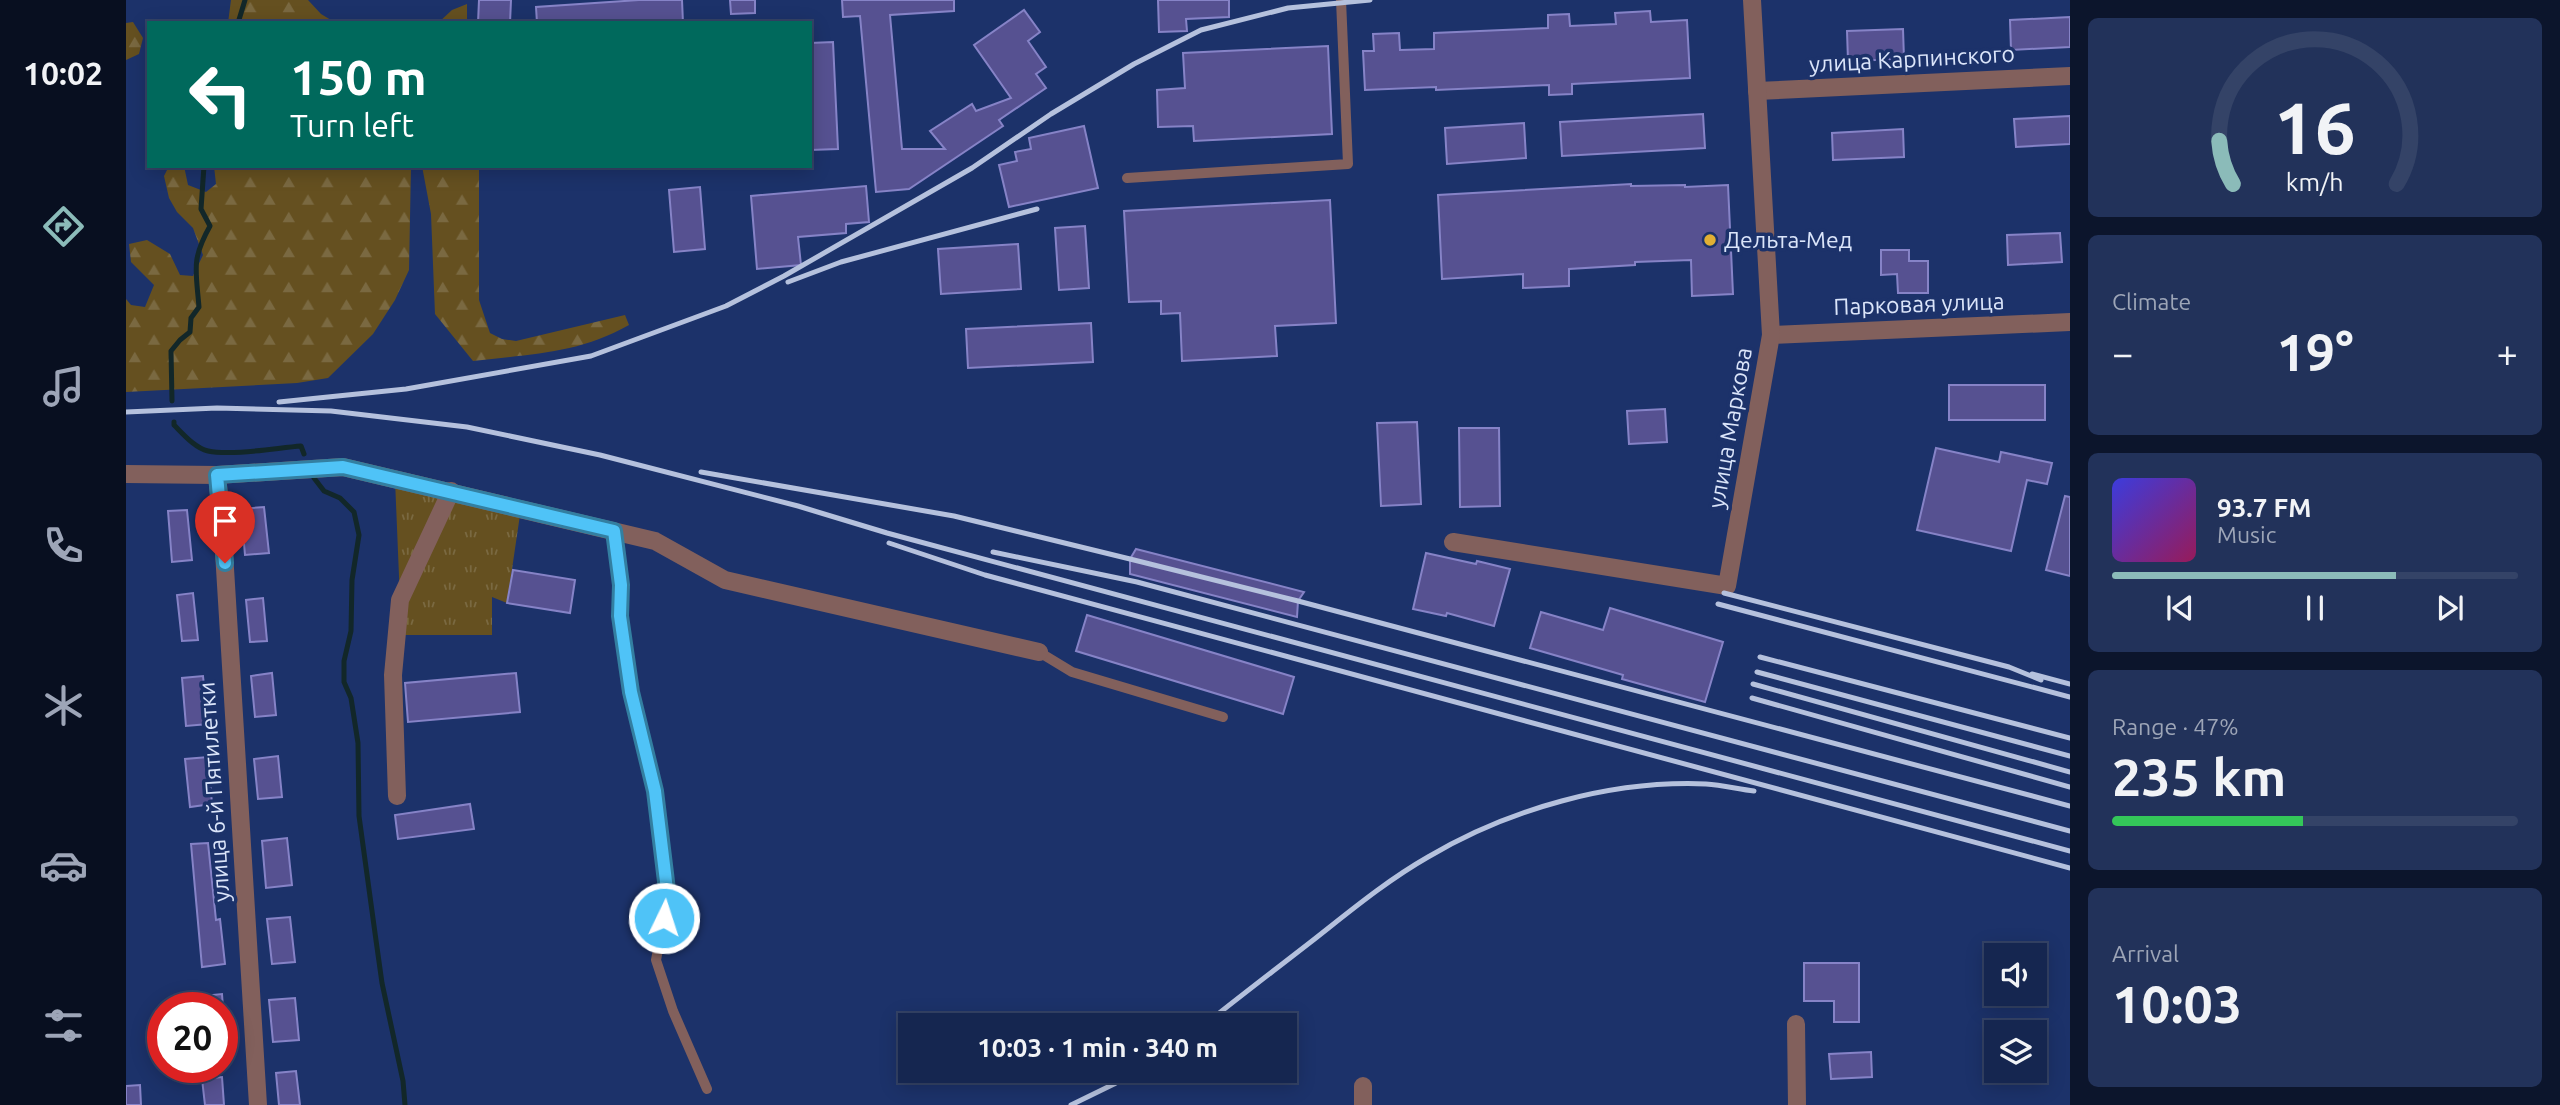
<!DOCTYPE html>
<meta charset="utf-8">
<style>
:root{--surface:#152650;--page:#22325a;--text:#f1f3f6;--muted:#9da5b7;--line:#344367;--accent:#8bbbb9}
body{margin:0;font-family:Ubuntu,sans-serif;background:var(--page);color:var(--text);height:100vh;display:flex;flex-direction:column;font-size:26px;white-space:nowrap}
*{box-sizing:border-box;margin:0}
p{font-size:23px;color:var(--muted)}
.icon{flex:none;width:38px;height:38px;fill:none;stroke:currentColor;stroke-width:2;stroke-linecap:round;stroke-linejoin:round}
.map{position:relative;flex:1;overflow:hidden}
.details{display:flex;flex-direction:column;gap:18px;padding:18px;background:#0c152c;width:490px}
.details>*{flex:none}
.hud{position:absolute;left:21px;top:21px;width:665px;height:147px;border-radius:0px;box-shadow:0 4px 18px #0003,0 0 0 2px var(--line);background:#00695c;color:#fff;overflow:hidden}
.fabs{position:absolute;left:1858px;top:943px;display:grid;gap:14px}
.fabs a{display:grid;place-items:center;width:63px;height:63px;border-radius:0px;background:var(--surface);box-shadow:0 4px 18px #0003,0 0 0 2px var(--line);font-size:35px}
.speed{position:absolute;left:21px;top:992px;display:flex;gap:14px;font-size:35px;font-weight:700;text-align:center}
.speed>*{display:grid;place-content:center;width:91px;height:91px;border-radius:50%;background:var(--surface);box-shadow:0 4px 18px #0003,0 0 0 2px var(--line);line-height:1}
.speed .limit{border:10px solid #d22;background:#fff;color:#111}
.pin{position:absolute;display:grid;place-items:center;width:60px;height:60px;color:#fff;margin:-72px -30px;border-radius:50% 50% 50% 0;rotate:-45deg;box-shadow:0 0 7px #0007}
.pin .icon{rotate:45deg}
.me{position:absolute;width:77px;margin:-38px;rotate:4deg;stroke-linejoin:round;filter:drop-shadow(0 0 5px #0008)}
.turn{display:flex;align-items:center;gap:24px;height:147px;padding:0 28px;font-size:32px}
.turn .icon{width:91px;height:91px;stroke-width:2.5}
.turn b{display:block;font-size:49px;line-height:60px}
.big{font-size:52px;font-weight:700;line-height:1.1}
.details .tile{flex:1;display:flex;flex-direction:column;justify-content:center;gap:10px;min-width:0;padding:0 24px;border-radius:10px;background:var(--page)}
.details .dial{align-items:center;gap:0}
.dial svg{height:182px;overflow:visible;fill:none;stroke:var(--line);stroke-width:7;stroke-linecap:round;text-anchor:middle}
.dial text{fill:var(--text);stroke:none}
.song{display:flex;align-items:center;gap:21px}
.cover{width:84px;height:84px;border-radius:10px;background:linear-gradient(135deg,hsl(240 70% 55%),hsl(330 70% 35%))}
.played{height:7px;border-radius:4px;background:linear-gradient(90deg,var(--accent) 70%,var(--line) 70%)}
.keys{display:flex;justify-content:space-around;direction:ltr}
.heat{display:flex;justify-content:space-between;align-items:center;font-size:38px;direction:ltr}
.charge{height:10px;border-radius:5px;background:linear-gradient(90deg,#34c759 47%,var(--line) 0)}
.trip{position:absolute;left:772px;top:1013px;width:399px;height:70px;border-radius:0px;background:var(--surface);box-shadow:0 4px 18px #0003,0 0 0 2px var(--line);font-weight:700;line-height:70px;text-align:center}
main{display:flex;flex:1;min-height:0}
.tab-bar{display:flex;flex-direction:column;width:126px;justify-content:space-around;align-items:center;background:#080f20;color:var(--muted)}
.tab-bar .icon{width:49px;height:49px}
.tab-bar .selected{color:var(--accent)}
.tab-bar b{font-size:32px;color:var(--text)}
.map>svg:first-child{display:block}
.grass{fill:url(#grass-tufts)}
.forest{fill:url(#forest-firs)}
.lines{fill:none;stroke-linecap:round;stroke-linejoin:round}
.stream{stroke:#122729;stroke-width:5}
.building{fill:#565191;stroke:#8683c7;stroke-width:2}
.service{stroke:#82605c;stroke-width:10}
.minor{stroke:#82605c;stroke-width:18}
.rail{stroke:#b5c1dd;stroke-width:5}
.route-casing{stroke:#337fa1;stroke-width:18}
.route{stroke:#4fc3f7;stroke-width:12}
.poi-dot{fill:#e1af34;stroke:#1c326a;stroke-width:2.5}
.labels{text-anchor:middle;stroke-width:7;stroke-linejoin:round;paint-order:stroke}
.street-label{font-size:23px;fill:#dbe5fa;stroke:#1c326a}
.poi-label{font-size:23px;fill:#dbe5fa;stroke:#1c326a;text-anchor:start}
</style>
<main>
<nav class="tab-bar">
<b>10:02</b>
<svg class="icon selected" aria-label="directions" viewBox="0 0 24 24"><path d="M12 3l9 9-9 9-9-9zM9 14v-3h6M13 9l2 2-2 2"/></svg>
<svg class="icon" aria-label="music" viewBox="0 0 24 24"><path d="M9 18V5l10-2v13"/><circle cx="6" cy="18" r="3"/><circle cx="16" cy="16" r="3"/></svg>
<svg class="icon" aria-label="phone" viewBox="0 0 24 24"><path d="M5 4h4l2 5-3 2q2 4 5 5l2-3 5 2v4C11 20 4 13 5 4z"/></svg>
<svg class="icon" aria-label="climate" viewBox="0 0 24 24"><path d="M12 3v18M4 7l16 10M4 17L20 7"/></svg>
<svg class="icon" aria-label="car" viewBox="0 0 24 24"><path d="M5 17H2v-5l4-1 3-4h7l3 4 3 1v5h-3M9 17h6M6 11h13"/><circle cx="7" cy="17" r="2"/><circle cx="17" cy="17" r="2"/></svg>
<svg class="icon" aria-label="filters" viewBox="0 0 24 24"><path d="M4 7h16M4 17h16"/><circle cx="9" cy="7" r="2"/><circle cx="15" cy="17" r="2"/></svg>
</nav>
<div class="map">
<svg width="1944" height="1105" viewBox="0 0 1944 1105">
<defs>
<pattern id="grass-tufts" width="24" height="20" patternUnits="userSpaceOnUse" patternTransform="scale(1.75)"><rect width="24" height="20" fill="#655020"/><path d="M3 7l-1-3M5 7V3M7 7l1-3M15 17l-1-3M17 17v-4M19 17l1-3" fill="none" stroke="#7a6941"/></pattern>
<pattern id="forest-firs" width="22" height="20" patternUnits="userSpaceOnUse" patternTransform="scale(1.75)"><rect width="22" height="20" fill="#655020"/><path d="M5 1l3.5 6h-7zM16 11l3.5 6h-7z" fill="#7a6941"/></pattern>
</defs>
<rect width="100%" height="100%" fill="#1c326a"/>
<polygon class="grass" points="269,479 395,508 381,603 366,597 366,635 271,635 274,600"/>
<g class="forest">
<polygon points="105,0 182,0 195,14 210,23 102,23"/>
<polygon points="341,4 341,23 312,23 326,10"/>
<polygon points="7,22 17,38 13,54 0,60 0,23"/>
<polygon points="43,166 58,166 62,185 80,192 90,184 88,166 285,166 283,270 269,300 247,334 202,378 171,383 0,392 0,299 5,305 19,307 28,285 5,262 3,244 21,240 44,254 54,275 67,276 77,255 67,228 51,212 43,198 38,176"/>
<path d="M296 166H353V300L364 333 376 339 390 341 499 315 503 325C452 354 404 354 347 361L309 314 305 214Z"/>
</g>
<g class="lines">
<g class="stream">
<polyline points="112,23 119,0"/>
<path d="M46 401 45 351 54 340 64 332 65 318 73 307C70 270 65 260 84 226L75 209 78 166"/>
<path d="M48 422V425C57 434 69 448 82 451 106 456 150 448 175 446L178 454"/>
<polyline points="188,478 198,491 214,498 228,512 233,535 226,580 225,631 218,661 218,682 225,698 232,743 233,816 249,933 256,983 277,1081 279,1105"/>
</g>
</g>
<g class="building">
<polygon points="353,0 385,0 384,23 352,23"/>
<polygon points="513,0 556,0 557,23 411,23 410,7"/>
<polygon points="604,0 629,0 629,13 605,14"/>
<polygon points="716,0 828,0 828,11 764,15 776,149 819,149 804,131 846,104 850,111 885,98 848,45 898,10 914,32 902,41 920,67 910,74 920,88 873,120 877,126 783,189 750,192 734,16 717,17"/>
<polygon points="1032,0 1103,0 1103,17 1060,19 1061,31 1033,32"/>
<polygon points="1524,11 1525,22 1561,20 1564,78 1446,84 1446,94 1423,95 1423,85 1310,90 1310,87 1239,90 1237,51 1248,51 1247,34 1273,33 1274,50 1308,49 1308,33 1422,28 1422,15 1443,14 1444,26 1490,24 1489,13"/>
<polygon points="1944,17 1944,47 1885,50 1884,20"/>
<polygon points="1777,29 1778,59 1722,61 1721,31"/>
<polygon points="707,42 712,149 684,150 684,43"/>
<polygon points="1202,46 1206,134 1068,141 1067,126 1032,127 1031,90 1059,88 1057,53"/>
<polygon points="1577,114 1579,148 1436,156 1434,122"/>
<polygon points="1944,116 1944,144 1890,147 1888,119"/>
<polygon points="1398,123 1400,158 1321,164 1319,128"/>
<polygon points="958,126 972,188 883,207 873,165 891,161 889,152 905,149 903,138"/>
<polygon points="1777,129 1778,157 1707,160 1706,133"/>
<polygon points="1505,184 1505,186 1559,185 1559,187 1602,185 1607,294 1566,296 1565,260 1509,262 1509,265 1443,269 1443,286 1397,288 1397,274 1316,279 1312,195"/>
<polygon points="740,186 743,222 720,224 720,233 672,237 675,265 631,269 625,196"/>
<polygon points="574,187 579,249 548,252 543,190"/>
<polygon points="1204,200 1210,323 1149,326 1151,356 1056,361 1054,313 1035,314 1035,301 1003,302 998,211"/>
<polygon points="959,226 963,288 933,290 929,228"/>
<polygon points="1934,233 1936,262 1882,265 1881,235"/>
<polygon points="892,244 895,289 815,294 812,249"/>
<polygon points="1755,250 1783,250 1783,261 1802,261 1802,293 1772,293 1771,274 1755,275"/>
<polygon points="965,323 967,362 842,368 840,329"/>
<rect x="1823" y="385" width="96" height="35"/>
<polygon points="1539,409 1541,442 1503,444 1501,411"/>
<polygon points="1291,422 1295,504 1255,506 1251,423"/>
<polygon points="1333,428 1373,428 1374,506 1334,507"/>
<polygon points="1810,448 1873,462 1875,452 1926,463 1921,484 1901,480 1885,551 1791,530"/>
<polygon points="1939,496 1944,497 1944,576 1920,570"/>
<polygon points="138,507 143,553 119,555 115,509"/>
<polygon points="61,510 66,560 46,562 42,511"/>
<polygon points="1010,549 1178,592 1172,601 1171,617 1004,574 1004,559"/>
<polygon points="1300,553 1350,564 1351,561 1384,569 1368,626 1321,613 1320,616 1287,609"/>
<polygon points="387,570 449,580 444,613 381,603"/>
<polygon points="67,593 72,640 56,641 51,595"/>
<polygon points="137,598 141,641 124,642 120,600"/>
<polygon points="1484,608 1597,642 1579,702 1496,679 1497,675 1404,648 1415,612 1477,630"/>
<polygon points="961,615 1168,677 1157,714 950,651"/>
<polygon points="146,673 150,715 129,717 125,676"/>
<polygon points="390,673 394,712 282,722 279,683"/>
<polygon points="77,676 82,724 60,726 56,678"/>
<polygon points="152,756 156,797 132,799 128,759"/>
<polygon points="82,757 86,804 64,807 59,759"/>
<polygon points="344,804 348,829 272,839 269,815"/>
<polygon points="161,838 166,885 140,888 136,841"/>
<polygon points="82,843 90,920 94,919 99,964 76,967 65,844"/>
<polygon points="164,917 169,962 146,964 141,919"/>
<polygon points="1678,963 1733,963 1733,1022 1708,1022 1708,1001 1678,1001"/>
<polygon points="96,994 97,1008 57,1008 57,998"/>
<polygon points="169,998 173,1040 147,1042 143,1000"/>
<polygon points="1745,1052 1746,1077 1705,1079 1703,1054"/>
<polygon points="170,1071 174,1105 153,1105 150,1073"/>
<polygon points="96,1077 98,1105 79,1105 76,1079"/>
<polygon points="14,1085 15,1105 0,1105 0,1086"/>
</g>
<g class="lines">
<g class="service">
<polyline points="1001,178 1222,164 1215,0"/>
<polyline points="488,531 495,585 494,616 505,692 529,791 542,897 530,960 547,1011 581,1089"/>
<polyline points="913,652 946,672 1097,717"/>
</g>
<g class="minor">
<polyline points="1631,91 1944,76"/>
<polyline points="1645,335 1944,322"/>
<polyline points="0,474 91,475 217,467 529,541 599,580 913,652"/>
<polyline points="91,475 97,536 132,1105"/>
<polyline points="1327,542 1601,586 1645,335 1626,0"/>
<polyline points="271,796 267,675 274,600 325,491"/>
<polyline points="1670,1024 1671,1105"/>
<polyline points="1237,1086 1237,1105"/>
</g>
<g class="rail">
<polyline points="662,282 715,262 911,209"/>
<polyline points="153,402 280,389 465,356 600,306 658,276 846,168 925,114 1008,64 1075,30 1162,8 1244,0"/>
<polyline points="0,412 91,408 205,411 341,427 474,455 672,506 761,533 1944,851"/>
<polyline points="575,472 828,516 1004,559 1172,601 1944,806"/>
<polyline points="763,543 859,575 1944,868"/>
<polyline points="867,552 1011,582 1944,831"/>
<polyline points="1598,593 1883,667 1915,680"/>
<polyline points="1592,604 1944,697"/>
<polyline points="1634,657 1944,738"/>
<polyline points="1631,672 1944,756"/>
<polyline points="1906,674 1944,684"/>
<polyline points="1627,684 1944,772"/>
<polyline points="1626,698 1944,787"/>
<path d="M1077 1026C1113 997 1150 969 1186 941 1223 912 1260 881 1302 857 1383 809 1485 780 1580 784 1596 785 1612 789 1628 791"/>
<polyline points="945,1105 988,1084 1009,1071"/>
</g>
</g>
<g class="lines">
<g class="route-casing">
<polyline id="route" points="99,563 91,475 217,467 488,531 495,585 494,616 505,692 529,791 542,898 538,918"/>
</g>
<use href="#route" class="route"/>
</g>
<circle class="poi-dot" cx="1584" cy="240" r="7"/>
<g class="labels">
<g class="street-label">
<text transform="translate(1786 59) rotate(-3)" y="8">улица Карпинского</text>
<text transform="translate(1793 304) rotate(-2)" y="8">Парковая улица</text>
<text transform="translate(1604 428) rotate(-80)" y="8">улица Маркова</text>
<text transform="translate(88 792) rotate(-94)" y="8">улица 6-й Пятилетки</text>
</g>
<g class="poi-label">
<text x="1598" y="248">Дельта-Мед</text>
</g>
</g>
</svg>
<div class="fabs">
<a><svg class="icon" aria-label="sound" viewBox="0 0 24 24"><path d="M4 9h4l5-4v14l-5-4H4zM17 9q2 3 0 6"/></svg></a>
<a><svg class="icon" aria-label="layers" viewBox="0 0 24 24"><path d="M12 4l9 5-9 5-9-5zM3 14l9 5 9-5"/></svg></a>
</div>
<div class="speed"><div class="limit">20</div></div>
<div class="pin" style="left:99px;top:563px;background:#d93025"><svg class="icon" aria-label="arrive" viewBox="0 0 24 24"><path d="M6 21V4h12l-3 4 3 4H6"/></svg></div>
<svg class="me" style="left:538px;top:918px" viewBox="-20 -20 40 40"><circle r="17" fill="#4fc3f7" stroke="#fff" stroke-width="3"/><path d="M0-11L8 9 0 5-8 9z" fill="#fff"/></svg>
<div class="trip">10:03 · 1 min · 340 m</div>
<div class="hud">
<div class="turn"><svg class="icon" aria-label="left" viewBox="0 0 24 24"><path d="M17 20v-9H6M10 6l-5 5 5 5"/></svg><div><b>150 m</b>Turn left</div></div>
</div>
</div>
<section class="details">
<div class="tile dial"><svg viewBox="0 0 100 80">
<path d="M14 69A42 42 0 1 1 86 69"/>
<path d="M14 69A42 42 0 0 1 8 50" stroke="#8bbbb9"/>
<text x="50" y="56" font-size="32" font-weight="700">16</text>
<text x="50" y="72" font-size="11">km/h</text>
</svg></div>
<div class="tile"><p>Climate</p>
<div class="heat"><a>−</a><b class="big">19°</b><a>+</a></div>
</div>
<div class="tile">
<div class="song"><i class="cover"></i><div><b>93.7 FM</b><p>Music</p></div></div>
<div class="played"></div>
<div class="keys"><svg class="icon" aria-label="previous" viewBox="0 0 24 24"><path d="M18 5L8 12l10 7zM5 5v14"/></svg><svg class="icon" aria-label="pause" viewBox="0 0 24 24"><path d="M8 5v14M16 5v14"/></svg><svg class="icon" aria-label="next" viewBox="0 0 24 24"><path d="M6 5l10 7-10 7zM19 5v14"/></svg></div>
</div>
<div class="tile"><p>Range · 47%</p><b class="big">235 km</b><div class="charge"></div></div>
<div class="tile"><p>Arrival</p><b class="big">10:03</b></div>
</section>
</main>
